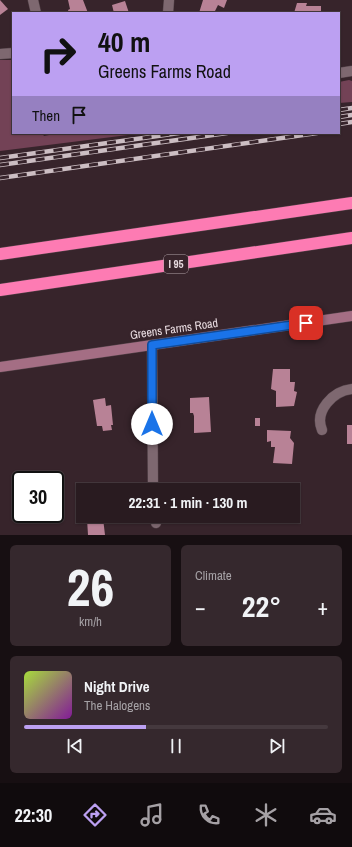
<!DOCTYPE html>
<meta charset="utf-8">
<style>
:root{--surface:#291b20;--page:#35282d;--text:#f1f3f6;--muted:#a5a1a5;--line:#45393e;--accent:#bca0f2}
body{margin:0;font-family:"Archivo Narrow",sans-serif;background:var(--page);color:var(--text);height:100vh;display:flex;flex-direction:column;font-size:15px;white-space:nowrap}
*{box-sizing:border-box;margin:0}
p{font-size:13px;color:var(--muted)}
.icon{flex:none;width:22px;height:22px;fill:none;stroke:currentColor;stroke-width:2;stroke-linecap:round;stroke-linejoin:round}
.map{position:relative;height:535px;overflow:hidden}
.drawer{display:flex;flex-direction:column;gap:10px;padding:10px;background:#170f12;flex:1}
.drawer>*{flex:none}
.guide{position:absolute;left:12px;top:12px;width:328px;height:122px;border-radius:0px;box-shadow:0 1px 3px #0004,0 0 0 1px var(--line);background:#bca0f2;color:#111;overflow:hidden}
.speed{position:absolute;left:12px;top:471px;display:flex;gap:8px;font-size:20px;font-weight:700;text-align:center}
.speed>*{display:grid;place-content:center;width:52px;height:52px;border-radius:50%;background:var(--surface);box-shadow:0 1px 3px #0004,0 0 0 1px var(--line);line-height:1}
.speed .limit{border:2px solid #111;border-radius:6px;background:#fff;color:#111}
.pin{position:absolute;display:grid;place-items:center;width:34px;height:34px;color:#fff;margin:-17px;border-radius:8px;box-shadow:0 2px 6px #0006}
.me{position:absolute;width:44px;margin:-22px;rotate:0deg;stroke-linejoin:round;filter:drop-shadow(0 0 3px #0008)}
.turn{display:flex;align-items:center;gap:14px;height:84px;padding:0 20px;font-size:18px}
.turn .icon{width:52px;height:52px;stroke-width:2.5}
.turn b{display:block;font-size:28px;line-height:34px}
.then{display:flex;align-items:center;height:38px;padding:0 20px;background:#0003;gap:8px;font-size:15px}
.big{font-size:30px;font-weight:800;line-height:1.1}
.drawer .card{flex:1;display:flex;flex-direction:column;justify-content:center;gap:6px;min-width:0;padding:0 14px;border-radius:6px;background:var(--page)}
.drawer .dial{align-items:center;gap:0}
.dial b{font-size:52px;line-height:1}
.song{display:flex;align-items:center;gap:12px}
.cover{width:48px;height:48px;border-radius:6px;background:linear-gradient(135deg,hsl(80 70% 55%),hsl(290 70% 35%))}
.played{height:4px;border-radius:2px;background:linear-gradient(90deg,var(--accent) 40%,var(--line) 40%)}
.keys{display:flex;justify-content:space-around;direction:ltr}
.heat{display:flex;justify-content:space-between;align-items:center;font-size:22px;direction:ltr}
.drawer .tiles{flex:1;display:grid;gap:10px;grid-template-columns:1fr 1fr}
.card:last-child{grid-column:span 2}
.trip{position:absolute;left:76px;top:483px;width:224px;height:40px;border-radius:0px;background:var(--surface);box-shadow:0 1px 3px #0004,0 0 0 1px var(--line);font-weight:800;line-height:40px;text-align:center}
.menu{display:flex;height:64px;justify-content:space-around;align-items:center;background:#100b0d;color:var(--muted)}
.menu .icon{width:28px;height:28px}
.menu .on{color:var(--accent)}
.menu b{font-size:18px;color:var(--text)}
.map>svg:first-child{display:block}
.forest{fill:#734256}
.building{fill:#b88296}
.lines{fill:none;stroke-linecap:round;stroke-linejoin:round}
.street-casing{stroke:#534349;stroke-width:11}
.secondary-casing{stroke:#534349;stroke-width:11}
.highway-casing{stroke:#534349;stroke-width:13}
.street{stroke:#7e6870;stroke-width:10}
.secondary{stroke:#a46e84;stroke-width:10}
.highway{stroke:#fd7bb3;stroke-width:12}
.rail-casing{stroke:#ccbec3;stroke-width:4.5}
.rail{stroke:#37242b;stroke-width:3;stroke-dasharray:9;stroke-linecap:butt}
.route-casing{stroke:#114b97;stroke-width:10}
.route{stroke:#1a73e8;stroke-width:7}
.labels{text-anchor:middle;stroke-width:4;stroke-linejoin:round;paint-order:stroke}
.shield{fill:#37242b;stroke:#b3a4aa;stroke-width:1}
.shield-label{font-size:11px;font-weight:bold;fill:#e8dbe0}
.street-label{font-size:12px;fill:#e8dbe0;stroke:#37242b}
</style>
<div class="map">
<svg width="352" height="535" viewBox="0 0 352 535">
<rect width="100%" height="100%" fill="#37242b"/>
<g class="forest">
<polygon points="0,60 13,60 13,133 42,133 44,136 59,133 144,133 0,151"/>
<polygon points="349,80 352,81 352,102 339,103 339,82"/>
</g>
<g class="building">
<polygon points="0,0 8,9 0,15"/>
<polygon points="68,0 83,0 88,13 69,13 68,10 70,9"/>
<polygon points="203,0 227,0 224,8 218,5 214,13 199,13"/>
<polygon points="125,1 129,13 114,13 112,5"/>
<polygon points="297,3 307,3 306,6 321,6 321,13 294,13"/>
<polygon points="273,369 290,369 290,382 295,382 294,391 297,392 294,406 276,407 276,391 271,389"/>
<polygon points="209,397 211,432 194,433 194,416 193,413 190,413 190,398"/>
<polygon points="105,398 106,406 111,405 113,425 111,425 112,430 103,431 102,426 97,426 93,400"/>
<rect x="255" y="418" width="5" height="8"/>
<rect x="347" y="425" width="5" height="19"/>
<polygon points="267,430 291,431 290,438 294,443 292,464 273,463 275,447 271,447 271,441 267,442"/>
<polygon points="90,516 95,516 95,518 103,518 105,535 88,535 87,519 90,519"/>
</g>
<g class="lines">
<g class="street-casing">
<g id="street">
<polyline points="33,0 36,13"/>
<polyline points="168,13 169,0"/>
<polyline points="0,54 13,53"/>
<polyline points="339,73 352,71"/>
<polyline points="152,345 153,490"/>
<path d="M322 430C314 411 333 391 352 389"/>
<polyline points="155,516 156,523"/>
</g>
</g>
<g class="secondary-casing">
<polyline id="secondary" points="0,367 352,316"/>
</g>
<g class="highway-casing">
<g id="highway">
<polyline points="0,254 352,203"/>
<polyline points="0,290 352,238"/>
</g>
</g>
<use href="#street" class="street"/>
<use href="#secondary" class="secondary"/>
<use href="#highway" class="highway"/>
<g class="rail-casing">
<g id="rail">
<polyline points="339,110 352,108"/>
<polyline points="339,117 352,115"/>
<polyline points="339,124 352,122"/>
<polyline points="0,158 179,133"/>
<polyline points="0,165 227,133"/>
<polyline points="0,178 317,133"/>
</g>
</g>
<use href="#rail" class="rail"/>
</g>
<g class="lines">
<g class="route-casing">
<polyline id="route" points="152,424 152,345 306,323"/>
</g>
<use href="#route" class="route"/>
</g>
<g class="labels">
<rect class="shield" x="164" y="255" width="24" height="18" rx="3"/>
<g class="shield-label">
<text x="176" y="268">I 95</text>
</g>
<g class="street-label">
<text transform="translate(174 329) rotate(-8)" y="4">Greens Farms Road</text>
</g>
</g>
</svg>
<div class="speed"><div class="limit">30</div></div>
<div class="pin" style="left:306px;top:323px;background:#d93025"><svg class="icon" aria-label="arrive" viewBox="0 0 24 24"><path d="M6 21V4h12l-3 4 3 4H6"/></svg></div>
<svg class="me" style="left:152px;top:424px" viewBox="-20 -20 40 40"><circle r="19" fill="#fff"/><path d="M0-13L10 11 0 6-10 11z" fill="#1a73e8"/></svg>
<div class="trip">22:31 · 1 min · 130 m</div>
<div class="guide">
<div class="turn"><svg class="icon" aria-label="right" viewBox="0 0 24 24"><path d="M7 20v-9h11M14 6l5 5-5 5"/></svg><div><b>40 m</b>Greens Farms Road</div></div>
<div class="then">Then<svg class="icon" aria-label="arrive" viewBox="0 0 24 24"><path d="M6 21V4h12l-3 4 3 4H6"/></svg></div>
</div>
</div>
<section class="drawer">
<div class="tiles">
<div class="card dial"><b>26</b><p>km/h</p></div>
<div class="card"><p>Climate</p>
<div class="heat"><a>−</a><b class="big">22°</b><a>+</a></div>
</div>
<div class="card">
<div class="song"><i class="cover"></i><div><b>Night Drive</b><p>The Halogens</p></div></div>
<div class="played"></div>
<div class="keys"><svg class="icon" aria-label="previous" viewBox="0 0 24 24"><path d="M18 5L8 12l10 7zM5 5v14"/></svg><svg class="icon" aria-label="pause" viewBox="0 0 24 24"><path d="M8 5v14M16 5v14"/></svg><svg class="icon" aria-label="next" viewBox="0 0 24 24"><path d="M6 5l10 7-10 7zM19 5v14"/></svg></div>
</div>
</div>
</section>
<nav class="menu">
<b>22:30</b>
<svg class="icon on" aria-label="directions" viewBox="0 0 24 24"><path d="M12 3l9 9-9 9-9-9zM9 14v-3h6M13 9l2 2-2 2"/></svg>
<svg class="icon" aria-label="music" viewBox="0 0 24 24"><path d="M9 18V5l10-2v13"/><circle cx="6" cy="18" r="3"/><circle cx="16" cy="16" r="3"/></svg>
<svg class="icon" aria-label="phone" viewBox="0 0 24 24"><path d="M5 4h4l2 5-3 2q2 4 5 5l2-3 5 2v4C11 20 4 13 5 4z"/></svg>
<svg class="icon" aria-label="climate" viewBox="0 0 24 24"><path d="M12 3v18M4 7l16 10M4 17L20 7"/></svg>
<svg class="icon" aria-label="car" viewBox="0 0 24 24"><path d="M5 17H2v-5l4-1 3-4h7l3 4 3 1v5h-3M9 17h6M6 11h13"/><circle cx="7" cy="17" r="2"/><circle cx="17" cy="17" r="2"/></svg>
</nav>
